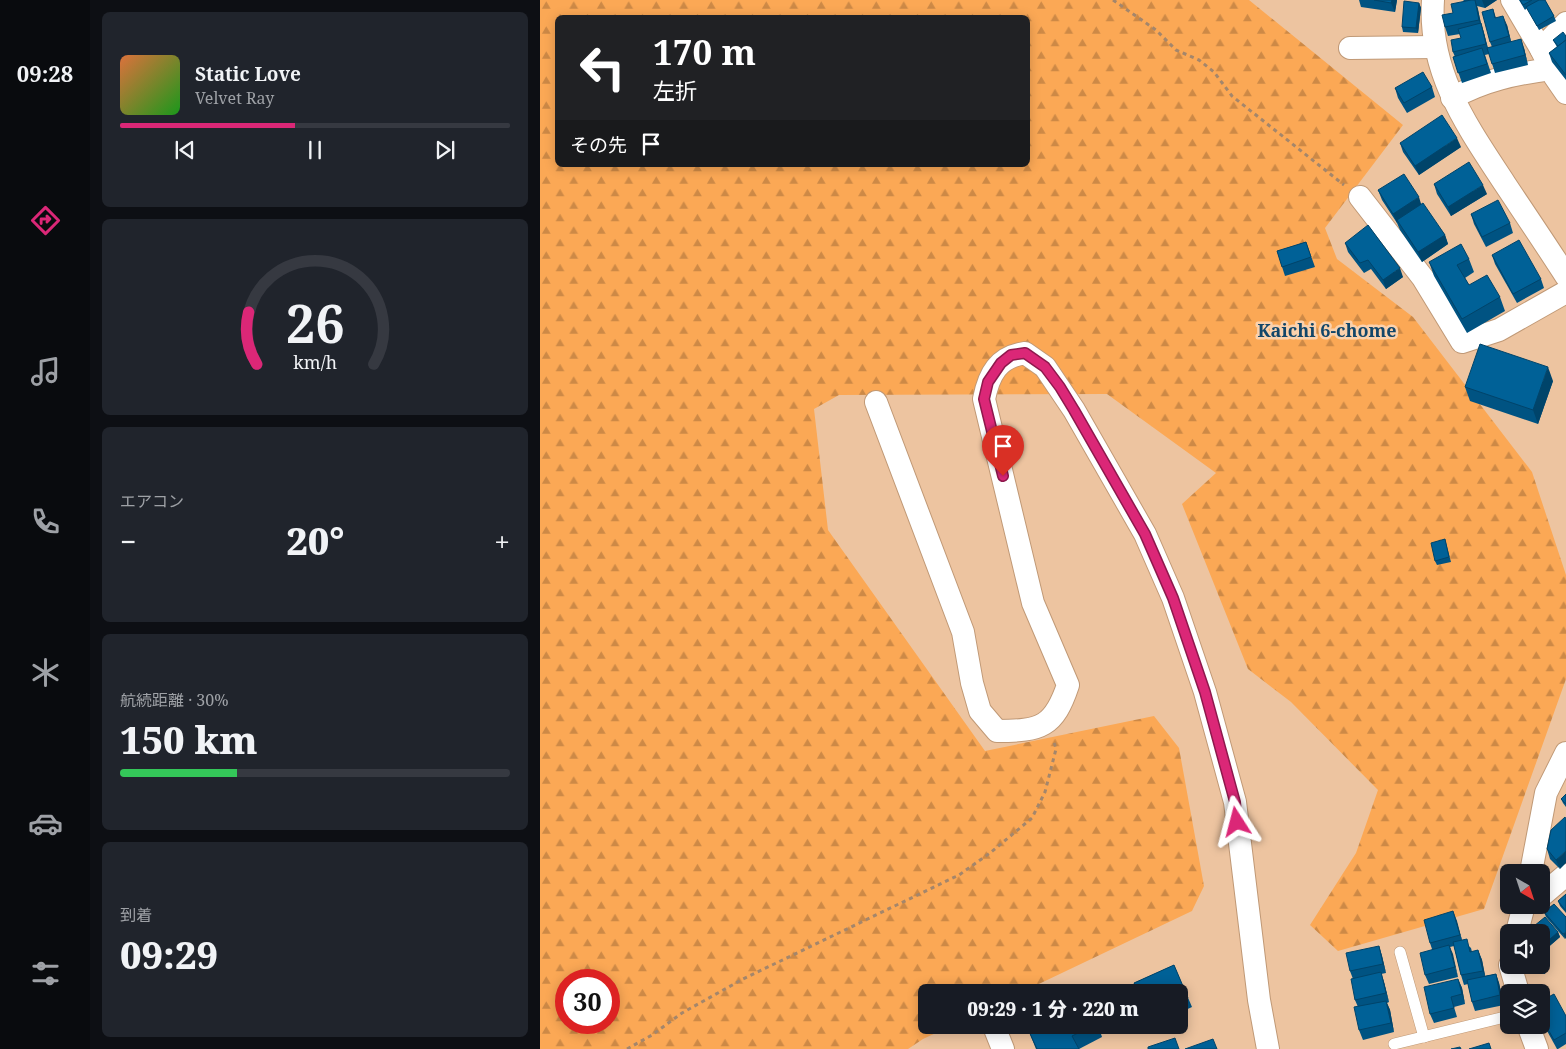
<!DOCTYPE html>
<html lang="ja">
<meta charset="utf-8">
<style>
:root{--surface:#171b24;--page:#20242c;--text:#f1f3f6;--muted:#9ea1a6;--line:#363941;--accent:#db2777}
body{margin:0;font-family:"Noto Serif","Noto Sans JP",serif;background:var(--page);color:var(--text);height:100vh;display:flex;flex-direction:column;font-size:19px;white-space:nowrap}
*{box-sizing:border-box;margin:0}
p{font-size:16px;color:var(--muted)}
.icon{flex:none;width:28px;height:28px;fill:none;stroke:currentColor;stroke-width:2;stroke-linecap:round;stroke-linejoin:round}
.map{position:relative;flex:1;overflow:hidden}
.side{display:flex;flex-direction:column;gap:12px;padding:12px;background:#0d0f14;width:450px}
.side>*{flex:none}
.top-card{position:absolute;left:15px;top:15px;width:475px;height:152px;border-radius:8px;box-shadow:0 2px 12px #0003;background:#202124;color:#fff;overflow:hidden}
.needle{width:32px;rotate:141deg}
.controls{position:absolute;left:960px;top:864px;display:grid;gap:10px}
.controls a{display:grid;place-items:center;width:50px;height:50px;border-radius:8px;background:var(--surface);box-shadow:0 2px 12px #0003;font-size:25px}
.speed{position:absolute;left:15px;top:969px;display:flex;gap:10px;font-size:25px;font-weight:700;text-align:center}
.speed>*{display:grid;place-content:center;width:65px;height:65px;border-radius:50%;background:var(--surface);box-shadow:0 2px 12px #0003;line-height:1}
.speed .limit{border:8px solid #d22;background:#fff;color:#111}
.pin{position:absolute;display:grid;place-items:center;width:42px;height:42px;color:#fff;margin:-51px -21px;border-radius:50% 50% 50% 0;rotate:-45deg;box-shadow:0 0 5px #0007}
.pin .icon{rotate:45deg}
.me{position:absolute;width:55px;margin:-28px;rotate:351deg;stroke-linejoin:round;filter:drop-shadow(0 0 4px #0008)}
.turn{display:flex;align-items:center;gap:18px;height:105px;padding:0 15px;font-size:22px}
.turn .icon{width:65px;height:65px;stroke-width:2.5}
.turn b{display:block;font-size:35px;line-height:42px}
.then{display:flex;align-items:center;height:48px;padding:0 15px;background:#0003;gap:10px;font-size:19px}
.big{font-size:38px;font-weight:800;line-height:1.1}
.side .widget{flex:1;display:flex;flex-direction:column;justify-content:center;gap:8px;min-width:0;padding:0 18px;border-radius:8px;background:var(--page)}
.side .dial{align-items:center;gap:0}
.dial svg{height:130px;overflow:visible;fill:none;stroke:var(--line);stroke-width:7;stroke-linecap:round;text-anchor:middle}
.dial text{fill:var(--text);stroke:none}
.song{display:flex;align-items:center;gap:15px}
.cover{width:60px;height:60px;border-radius:8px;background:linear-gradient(135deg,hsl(20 70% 55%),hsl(120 70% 35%))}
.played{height:5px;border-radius:2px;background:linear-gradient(90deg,var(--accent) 45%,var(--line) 45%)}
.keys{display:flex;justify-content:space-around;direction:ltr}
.heat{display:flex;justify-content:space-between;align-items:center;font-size:28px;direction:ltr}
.charge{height:8px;border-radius:4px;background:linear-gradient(90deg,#34c759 30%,var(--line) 0)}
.trip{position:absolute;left:378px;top:984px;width:270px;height:50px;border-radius:8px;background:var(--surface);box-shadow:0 2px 12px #0003;font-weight:800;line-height:50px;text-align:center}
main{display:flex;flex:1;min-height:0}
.menu{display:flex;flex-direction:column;width:90px;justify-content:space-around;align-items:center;background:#090b0e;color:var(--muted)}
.menu .icon{width:35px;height:35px}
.menu .active{color:var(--accent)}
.menu b{font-size:22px;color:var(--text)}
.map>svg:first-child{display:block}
.forest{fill:url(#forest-firs);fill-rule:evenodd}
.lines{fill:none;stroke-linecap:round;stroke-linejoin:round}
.service-casing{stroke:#c09976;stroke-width:12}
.minor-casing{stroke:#c09976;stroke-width:24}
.path{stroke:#a4866b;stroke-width:3;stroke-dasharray:4 4;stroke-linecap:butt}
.service{stroke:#fff;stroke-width:11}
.minor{stroke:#fff;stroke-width:22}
.wall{fill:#005382}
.shaded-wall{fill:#00446a}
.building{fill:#006197;stroke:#00446a}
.route-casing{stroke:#8e194d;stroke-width:12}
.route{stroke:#db2777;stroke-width:9}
.labels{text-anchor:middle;stroke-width:5;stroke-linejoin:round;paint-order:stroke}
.neighbourhood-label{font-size:18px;font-weight:bold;fill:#124669;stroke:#fbd1ac}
</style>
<main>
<nav class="menu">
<b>09:28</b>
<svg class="icon active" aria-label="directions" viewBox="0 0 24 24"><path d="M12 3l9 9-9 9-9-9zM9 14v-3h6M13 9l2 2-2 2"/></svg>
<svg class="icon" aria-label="music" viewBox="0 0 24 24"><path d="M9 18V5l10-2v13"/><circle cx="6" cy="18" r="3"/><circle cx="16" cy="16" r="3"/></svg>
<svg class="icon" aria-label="phone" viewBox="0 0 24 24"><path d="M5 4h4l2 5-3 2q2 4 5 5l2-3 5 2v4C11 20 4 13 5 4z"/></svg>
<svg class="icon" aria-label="climate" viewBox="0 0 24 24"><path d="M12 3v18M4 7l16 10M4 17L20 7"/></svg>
<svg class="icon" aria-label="car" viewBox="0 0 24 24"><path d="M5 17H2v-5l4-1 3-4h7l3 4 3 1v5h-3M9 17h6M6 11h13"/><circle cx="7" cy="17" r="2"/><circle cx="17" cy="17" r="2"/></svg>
<svg class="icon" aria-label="filters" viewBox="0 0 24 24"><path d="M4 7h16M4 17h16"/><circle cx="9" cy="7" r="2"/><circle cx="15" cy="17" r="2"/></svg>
</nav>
<section class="side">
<div class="widget">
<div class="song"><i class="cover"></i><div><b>Static Love</b><p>Velvet Ray</p></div></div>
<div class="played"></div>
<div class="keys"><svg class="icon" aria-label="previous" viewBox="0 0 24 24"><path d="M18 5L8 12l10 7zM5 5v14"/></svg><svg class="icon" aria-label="pause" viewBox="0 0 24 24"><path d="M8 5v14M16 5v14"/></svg><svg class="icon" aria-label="next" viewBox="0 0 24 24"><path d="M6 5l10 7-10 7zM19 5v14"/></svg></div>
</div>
<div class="widget dial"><svg viewBox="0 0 100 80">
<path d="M14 69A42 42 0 1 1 86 69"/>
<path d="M14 69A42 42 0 0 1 9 37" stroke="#db2777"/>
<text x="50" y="56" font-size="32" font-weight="700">26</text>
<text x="50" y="72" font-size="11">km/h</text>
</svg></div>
<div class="widget"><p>エアコン</p>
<div class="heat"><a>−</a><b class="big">20°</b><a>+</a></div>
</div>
<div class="widget"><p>航続距離 · 30%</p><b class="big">150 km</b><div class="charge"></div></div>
<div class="widget"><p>到着</p><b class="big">09:29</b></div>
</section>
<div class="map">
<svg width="1026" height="1049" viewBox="0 0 1026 1049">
<defs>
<pattern id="forest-firs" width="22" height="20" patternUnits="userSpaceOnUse" patternTransform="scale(1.25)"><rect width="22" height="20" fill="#fba855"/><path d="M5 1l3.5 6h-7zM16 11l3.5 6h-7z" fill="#cd8946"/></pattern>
</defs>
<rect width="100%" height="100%" fill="#edc4a0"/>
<path class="forest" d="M0 0H709L863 125 785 228 797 259 873 317 992 472 1026 575V679L944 909 798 951 770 925 816 853 838 790 751 702 708 669 642 504 676 473 567 394 299 395 274 409 288 530 445 751 614 716 639 748 664 886 652 911 482 992H386V1025H413L383 1039 368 1049H0ZM18 18H488V165H18ZM26 980H69V1022H26Z"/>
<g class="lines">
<g class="service-casing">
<g id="service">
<polyline points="860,952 884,1037"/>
<polyline points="854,1044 969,1016"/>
</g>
</g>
<g class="minor-casing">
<g id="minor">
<path d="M893 0C888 72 927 126 965 184 985 214 1006 245 1026 276"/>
<polyline points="972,0 1001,49 1015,77 1026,93"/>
<polyline points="810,48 895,47"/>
<polyline points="1001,49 1026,23"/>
<path d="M912 98C945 80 974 74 1011 69"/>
<polyline points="820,197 883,278 922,342 959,330 1026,292"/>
<path d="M336 402 423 632 432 683 440 711 457 731C501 731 514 727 528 685L493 603 444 399C449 374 458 357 485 353L505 367 534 410 605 534 633 598 665 692 695 802 719 1000 728 1049"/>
<polyline points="991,872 1006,793 1026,753"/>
<polyline points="1001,896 1026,875"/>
<polyline points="977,932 984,905"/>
<polyline points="970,965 978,992"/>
<polyline points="988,1025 997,1049"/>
<polyline points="455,1029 463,1049"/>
</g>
</g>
<g class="path">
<polyline points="573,0 616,30 636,50 659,60 674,72 692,96 804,185"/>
<polyline points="87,1049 112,1035 142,1013 203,979 419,875 450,853 492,818 505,792 516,749 514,742"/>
</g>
<use href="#service" class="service"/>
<use href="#minor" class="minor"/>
</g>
<g class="wall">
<polygon points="819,0 857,0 855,12 821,7"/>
<polygon points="923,0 957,0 945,8 937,6 941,23 944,33 948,48 952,47 950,42 953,9 956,18 967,25 971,41 984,48 988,65 955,73 949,54 945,55 951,73 922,83 913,57 915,57 913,52 921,38 920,34 908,36 905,27 913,13 924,1"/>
<polygon points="979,0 1005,0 1014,16 1016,21 999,30 987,8 985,10"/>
<polygon points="879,3 881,8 878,33 863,32 862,27"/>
<polygon points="1026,36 1026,80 1012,62 1009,53 1017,47 1013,40"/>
<polygon points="892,87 895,97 867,113 858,98 855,88"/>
<polygon points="860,143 921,147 879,175 863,152"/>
<polygon points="894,184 947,194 911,216 897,194"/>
<polygon points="838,190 881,204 905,235 908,244 882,262 860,230 857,223 842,200"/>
<polygon points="931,214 970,223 973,233 946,247 934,224"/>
<polygon points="766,242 775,267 745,276 737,251"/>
<polygon points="805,243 863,277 846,289 831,269 824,273 808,252"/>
<polygon points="952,255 1001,279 1004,288 977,303 955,264"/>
<polygon points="929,259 934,272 925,278 929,285 960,297 965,311 927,333 894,276 889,262"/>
<polygon points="1013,381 998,424 930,401 925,387"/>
<polygon points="905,539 911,562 897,565 895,561"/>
<polygon points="1026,794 1026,807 1023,803 1021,799"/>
<polygon points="1011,830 1020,869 1010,859 1007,849"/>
<polygon points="1026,894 1026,913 1020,906 1018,901"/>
<polygon points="1014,904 1025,939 1006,917 1004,912"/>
<polygon points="913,911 922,940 931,948 932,952 938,950 942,960 945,976 956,974 959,983 964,1005 935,1011 932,1002 928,984 924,985 921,975 914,946 910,947 918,977 889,984 885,975 892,949 890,943"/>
<polygon points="988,931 1018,932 1020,937 1005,950 1007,954 1005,974 986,973 985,968 1001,965 1001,932 988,932"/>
<polygon points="839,946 842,956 846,973 841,974 844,982 849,1002 847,1003 850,1010 854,1032 823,1040 819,1030 818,1007 815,1000 813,979 810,971"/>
<polygon points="634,965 652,1007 639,1013 639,992 597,992 594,983"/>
<polygon points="918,979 922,988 925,1004 914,1007 917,1017 894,1023 890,1014"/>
<polygon points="1001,1001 1026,1016 1026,1044 1018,1049 1017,1049 1001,1020"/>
<polygon points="491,1025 558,1025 562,1037 539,1049 496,1049 487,1027"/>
</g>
<g class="shaded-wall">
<polygon points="852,0 857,0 855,12 851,3"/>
<polygon points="935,0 938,9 942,30 939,20"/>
<polygon points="942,0 957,0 945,8"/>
<polygon points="879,3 881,8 878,33 876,28"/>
<polygon points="963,16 967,25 972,46"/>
<polygon points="941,23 944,33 949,54 946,44"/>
<polygon points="981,39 984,48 988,65 985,55"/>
<polygon points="917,138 921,147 879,175 875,166"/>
<polygon points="943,185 947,194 911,216 908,207"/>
<polygon points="879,197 882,207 857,220 857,223 853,214"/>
<polygon points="905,235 908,244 882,262 878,252"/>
<polygon points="860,268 863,277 846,289 843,280"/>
<polygon points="1008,367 1013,381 998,424 993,410"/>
<polygon points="1026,851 1026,863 1020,869 1016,860"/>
<polygon points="913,911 917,921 923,944 920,935"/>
<polygon points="1018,932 1020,937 1005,950 1007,954 1005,974 1003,970 1003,952 1001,947"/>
<polygon points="1026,932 1026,938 1025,939 1023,934"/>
<polygon points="909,945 913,954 918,977 915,967"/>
<polygon points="839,946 842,956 846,973 843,964"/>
<polygon points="938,950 942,960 946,980 943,971"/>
<polygon points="841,972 844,982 849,1002 846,993"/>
<polygon points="956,974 959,983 964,1005 960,995"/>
<polygon points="918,979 922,988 925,1004 922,994"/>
<polygon points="846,1001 850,1010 854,1032 851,1023"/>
</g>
<g class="building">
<polygon points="834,0 852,0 851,3"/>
<polygon points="931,0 935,0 939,20 905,27 902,15 913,13 911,4"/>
<polygon points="980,0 992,0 983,5"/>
<polygon points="999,0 1005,0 1014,16 997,26 986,7"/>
<polygon points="864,1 879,3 876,28 862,27"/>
<polygon points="953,9 955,18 963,16 969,36 950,42 942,12"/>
<polygon points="941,23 946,44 913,52 911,40 921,38 918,29"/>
<polygon points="1023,32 1026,36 1026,40 1018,46 1013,40"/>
<polygon points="981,39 985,55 952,64 947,48"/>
<polygon points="1026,40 1026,75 1009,53"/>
<polygon points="942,48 947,64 918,73 913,57"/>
<polygon points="883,72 892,87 864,103 855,88"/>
<polygon points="902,115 917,138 875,166 860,143"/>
<polygon points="929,162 943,185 908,207 894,184"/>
<polygon points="864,174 879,197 853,214 838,190"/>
<polygon points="958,200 970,223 942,237 931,214"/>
<polygon points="883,203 905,235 878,252 857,220"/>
<polygon points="828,225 860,268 843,280 828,260 820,263 805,243"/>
<polygon points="979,240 1001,279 973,294 952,255"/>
<polygon points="766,242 771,257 742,267 737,251"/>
<polygon points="921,244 929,259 917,265 929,285 947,275 960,297 922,319 889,262"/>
<polygon points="940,344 1008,367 993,410 925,387"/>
<polygon points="905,539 909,557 895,561 891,543"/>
<polygon points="1026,794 1026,804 1021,799"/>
<polygon points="1025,817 1026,819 1026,851 1016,860 1007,849 1011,830"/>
<polygon points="1026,894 1026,911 1018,901"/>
<polygon points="1014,904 1026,917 1026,932 1023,934 1004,912"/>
<polygon points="913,911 920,935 890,943 884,920"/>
<polygon points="1005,917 1018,932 1001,947 1001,932 988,932 988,931"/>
<polygon points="927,939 930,952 938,950 943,971 921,975 913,942"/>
<polygon points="909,945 915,967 885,975 880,953"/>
<polygon points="839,946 843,964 810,971 806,953"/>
<polygon points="1001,949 1005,950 1003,970 985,968 985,965 1001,965"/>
<polygon points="634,965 648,998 639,1002 639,992 598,992 594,983"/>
<polygon points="841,972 846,993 815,1000 811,979"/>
<polygon points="956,974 960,995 932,1002 927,980"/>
<polygon points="918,979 922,994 911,997 914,1008 890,1014 884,987"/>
<polygon points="1014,994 1026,1016 1026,1033 1014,1040 1001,1017 1001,1001"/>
<polygon points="846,1001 851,1023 819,1030 814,1007"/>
<polygon points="491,1025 554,1025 532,1036 539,1049 497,1049 487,1027"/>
<polygon points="635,1038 639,1049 608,1049 608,1047"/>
<polygon points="673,1039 677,1049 645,1049"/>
<polygon points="949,1043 951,1049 929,1049"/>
<polygon points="920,1047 921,1049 911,1049"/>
</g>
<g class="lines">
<g class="route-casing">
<polyline id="route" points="463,476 444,399 448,382 461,363 471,355 485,353 505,367 520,387 534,410 605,534 633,598 665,692 695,802 697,822"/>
</g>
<use href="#route" class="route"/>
</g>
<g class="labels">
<g class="neighbourhood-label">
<text x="787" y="337">Kaichi 6-chome</text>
</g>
</g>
</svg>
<div class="controls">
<a><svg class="needle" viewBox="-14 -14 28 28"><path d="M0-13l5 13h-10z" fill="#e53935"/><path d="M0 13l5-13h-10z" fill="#9ea1a6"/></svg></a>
<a><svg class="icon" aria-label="sound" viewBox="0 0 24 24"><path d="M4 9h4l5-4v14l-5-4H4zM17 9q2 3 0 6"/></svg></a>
<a><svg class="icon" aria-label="layers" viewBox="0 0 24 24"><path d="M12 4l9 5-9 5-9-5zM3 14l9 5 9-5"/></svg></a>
</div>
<div class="speed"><div class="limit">30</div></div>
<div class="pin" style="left:463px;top:476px;background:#d93025"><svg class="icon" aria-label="arrive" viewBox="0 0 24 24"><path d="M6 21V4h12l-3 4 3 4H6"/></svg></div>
<svg class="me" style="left:697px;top:822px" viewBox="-20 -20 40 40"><path d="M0-17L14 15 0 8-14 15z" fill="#db2777" stroke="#fff" stroke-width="4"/></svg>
<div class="trip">09:29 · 1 分 · 220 m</div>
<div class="top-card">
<div class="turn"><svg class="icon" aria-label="left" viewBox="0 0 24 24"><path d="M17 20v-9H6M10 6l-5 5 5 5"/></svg><div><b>170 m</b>左折</div></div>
<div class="then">その先<svg class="icon" aria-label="arrive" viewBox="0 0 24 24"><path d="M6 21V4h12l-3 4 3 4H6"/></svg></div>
</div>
</div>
</main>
